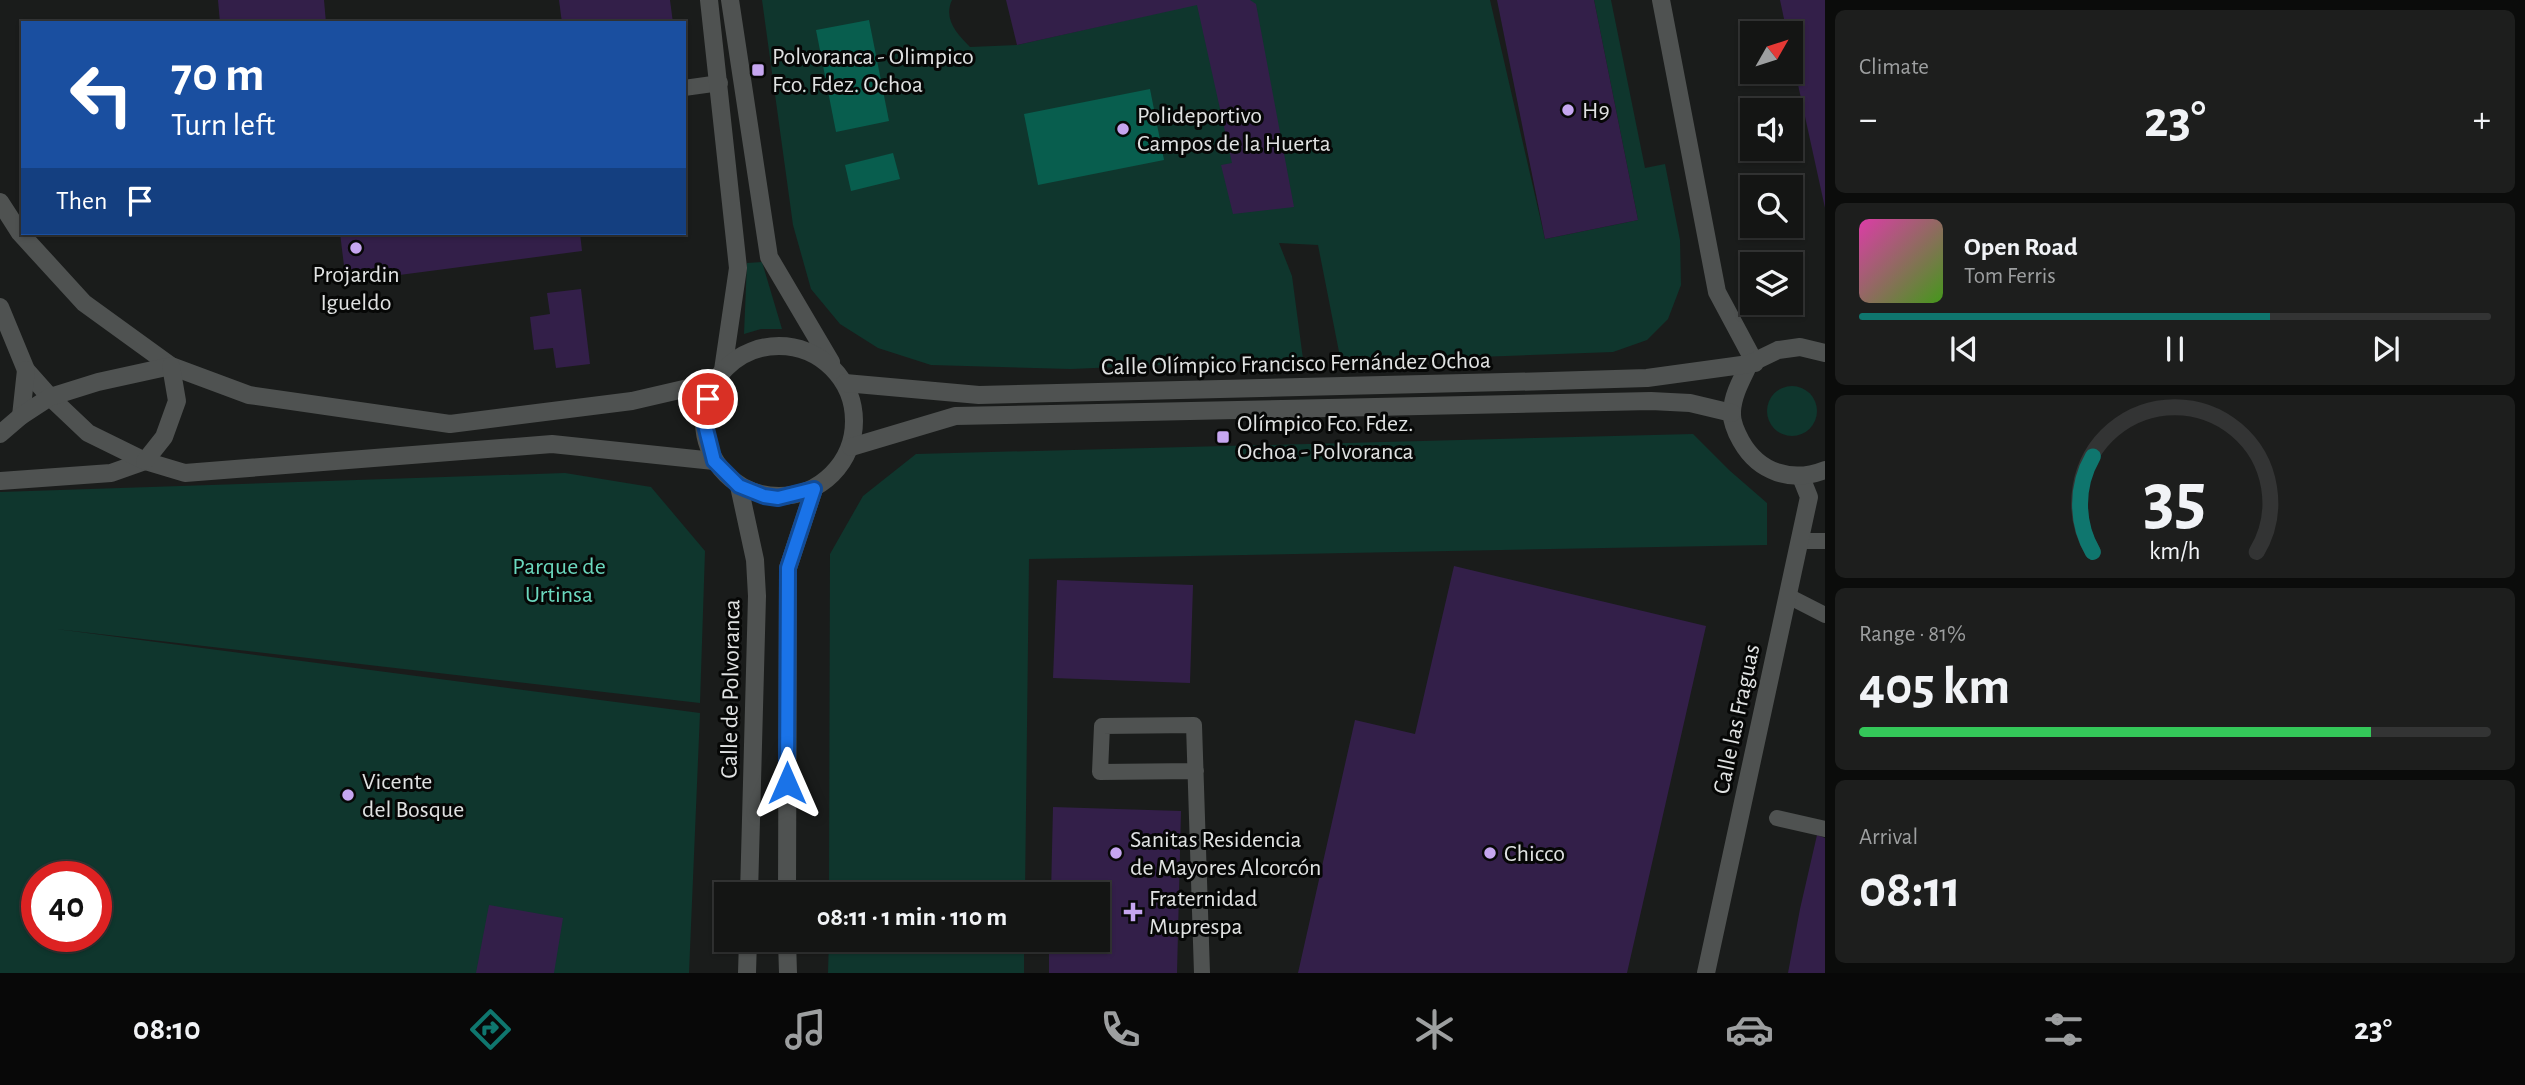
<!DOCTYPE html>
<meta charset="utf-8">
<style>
:root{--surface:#141514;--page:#1d1e1d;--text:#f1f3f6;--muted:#9d9fa0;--line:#333434;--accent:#0f766e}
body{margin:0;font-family:"Alegreya Sans",sans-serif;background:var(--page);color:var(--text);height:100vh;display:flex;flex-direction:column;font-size:26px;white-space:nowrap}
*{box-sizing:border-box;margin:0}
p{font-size:23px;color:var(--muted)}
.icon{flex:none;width:38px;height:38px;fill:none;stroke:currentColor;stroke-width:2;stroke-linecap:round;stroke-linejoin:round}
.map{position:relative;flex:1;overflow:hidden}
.details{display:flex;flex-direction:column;gap:10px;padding:10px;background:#0b0c0b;width:700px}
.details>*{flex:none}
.top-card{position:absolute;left:21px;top:21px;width:665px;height:214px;border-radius:0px;box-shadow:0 2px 5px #0004,0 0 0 2px var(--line);background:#1a4fa0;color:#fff;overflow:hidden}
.needle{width:46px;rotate:51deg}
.buttons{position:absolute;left:1740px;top:21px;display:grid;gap:14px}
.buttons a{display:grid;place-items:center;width:63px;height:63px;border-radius:0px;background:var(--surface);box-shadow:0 2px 5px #0004,0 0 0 2px var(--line);font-size:35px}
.speed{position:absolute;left:21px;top:861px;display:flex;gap:14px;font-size:35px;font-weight:700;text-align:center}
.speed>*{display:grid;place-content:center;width:91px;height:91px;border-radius:50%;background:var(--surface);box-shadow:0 2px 5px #0004,0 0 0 2px var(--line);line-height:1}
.speed .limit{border:10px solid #d22;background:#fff;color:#111}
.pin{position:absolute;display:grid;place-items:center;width:60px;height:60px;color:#fff;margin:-30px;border:4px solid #fff;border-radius:50%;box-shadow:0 2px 7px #0007}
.me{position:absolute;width:77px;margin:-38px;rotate:0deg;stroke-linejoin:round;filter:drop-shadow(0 0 5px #0008)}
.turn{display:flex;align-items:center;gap:24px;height:147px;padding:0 35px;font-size:32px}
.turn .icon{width:91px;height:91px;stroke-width:2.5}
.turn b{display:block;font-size:49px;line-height:60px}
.then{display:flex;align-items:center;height:66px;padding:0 35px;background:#0003;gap:14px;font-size:26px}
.big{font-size:52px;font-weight:700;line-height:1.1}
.details .card{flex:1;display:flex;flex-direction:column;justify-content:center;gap:10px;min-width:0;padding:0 24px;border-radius:10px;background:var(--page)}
.details .dial{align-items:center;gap:0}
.dial svg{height:182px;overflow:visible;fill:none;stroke:var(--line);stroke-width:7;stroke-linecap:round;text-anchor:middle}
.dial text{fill:var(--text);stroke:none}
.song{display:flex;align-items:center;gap:21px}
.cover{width:84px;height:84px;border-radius:10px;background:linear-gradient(135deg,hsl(320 70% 55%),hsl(100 70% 35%))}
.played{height:7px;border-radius:4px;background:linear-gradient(90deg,var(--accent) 65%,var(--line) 65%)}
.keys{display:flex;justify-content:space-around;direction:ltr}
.heat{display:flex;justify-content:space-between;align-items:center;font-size:38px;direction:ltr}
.charge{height:10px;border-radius:5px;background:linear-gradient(90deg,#34c759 81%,var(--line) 0)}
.trip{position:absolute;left:714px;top:882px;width:396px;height:70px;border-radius:0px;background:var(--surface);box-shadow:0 2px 5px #0004,0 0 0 2px var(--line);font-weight:700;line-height:70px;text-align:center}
.tabs{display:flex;height:112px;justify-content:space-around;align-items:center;background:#080808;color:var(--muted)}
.tabs .icon{width:49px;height:49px}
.tabs .active{color:var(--accent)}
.tabs b{font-size:32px;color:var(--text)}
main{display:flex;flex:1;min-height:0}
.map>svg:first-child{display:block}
.green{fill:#0f362d;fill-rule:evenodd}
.water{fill:#085e4e}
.building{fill:#331f49}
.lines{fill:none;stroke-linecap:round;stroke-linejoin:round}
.service{stroke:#4f5251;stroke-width:16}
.minor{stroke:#4f5251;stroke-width:18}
.tertiary{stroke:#4f5251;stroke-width:18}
.route-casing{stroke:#114b97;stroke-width:18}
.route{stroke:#1a73e8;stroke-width:12}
.poi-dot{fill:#c6a6f0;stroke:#060706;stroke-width:2.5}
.labels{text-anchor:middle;stroke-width:6;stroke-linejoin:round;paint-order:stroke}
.poi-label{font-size:24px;fill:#e0e2e2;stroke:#060706;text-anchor:start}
.street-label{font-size:24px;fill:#e0e2e2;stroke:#060706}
.park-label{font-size:24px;fill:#6bd8be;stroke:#060706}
</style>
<main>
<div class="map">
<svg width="1825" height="973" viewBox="0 0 1825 973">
<rect width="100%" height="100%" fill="#1a1c1b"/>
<g class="green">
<path d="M762 0H952C943 19 957 34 970 47L1017 45 1171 10 1181 0H1490L1545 239 1638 220 1594 0H1611L1645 168 1665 164 1680 240 1681 285 1668 319 1647 340 1613 352 1341 362 1318 245 1279 243 1292 276 1303 359 1071 369 931 365 878 348 840 324 811 289 793 225Z"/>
<polygon points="762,262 782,329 761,329 744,334 747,263"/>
<circle cx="1792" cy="411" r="25"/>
<polygon points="1693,434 1729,470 1767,503 1767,545 1029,559 1025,894 829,894 830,554 863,496 916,454"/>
<path d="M565 473 651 487 705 551 700 703 56 629 700 713 689 973H0V492ZM37 877H96V936H37Z"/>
<polygon points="829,940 1024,940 1024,973 828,973"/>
</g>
<g class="water">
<polygon points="869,20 889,121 836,132 816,30"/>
<polygon points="1150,89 1164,160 1038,185 1024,114"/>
<polygon points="893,153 900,179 851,191 845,165"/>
</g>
<g class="building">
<polygon points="218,0 324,0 326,23 220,23"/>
<polygon points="559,0 670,0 673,23 562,23"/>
<polygon points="1006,0 1250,0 1256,4 1294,207 1233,214 1221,165 1232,163 1197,5 1017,45"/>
<polygon points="1497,0 1594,0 1638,220 1545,239"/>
<polygon points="1780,0 1825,0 1825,208 1790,48 1790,33 1787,33"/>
<polygon points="340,233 580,233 582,251 346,282"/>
<polygon points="581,289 590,364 556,368 553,348 534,350 530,317 550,314 547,293"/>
<polygon points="1454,566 1706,626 1627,973 1298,973 1355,720 1415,734"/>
<polygon points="1057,580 1193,585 1190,683 1053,678"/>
<polygon points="1053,807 1181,811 1177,973 1049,973 1049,940 1097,940 1097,894 1051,894"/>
<polygon points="1817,835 1825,838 1825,973 1788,973 1800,909"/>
<polygon points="489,905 563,918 554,973 476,973"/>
</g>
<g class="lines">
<g class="service">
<polyline points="684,88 720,83"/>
<polyline points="1800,541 1825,541"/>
<polyline points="1788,596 1825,615"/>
<polyline points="1196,771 1100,772 1102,726 1194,725 1202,973"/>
<polyline points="1777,818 1825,829"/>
</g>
<g class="minor">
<polyline points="1661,0 1717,292 1755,363"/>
<polyline points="0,481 111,473 145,461"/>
<polyline points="1706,973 1809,497 1801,477"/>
</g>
<g class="tertiary">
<polyline points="709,0 738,268 723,370"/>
<polyline points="730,0 769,257 831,362"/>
<polyline points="0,202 20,233 84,303 171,366 249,395 450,424 632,401 714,382"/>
<polyline points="0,307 26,370 50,397 88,433 145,461 185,473 552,444 714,461"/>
<circle cx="779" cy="421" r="75"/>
<path d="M1749 364C1742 379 1733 394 1732 411 1731 421 1736 432 1741 441 1759 473 1792 483 1825 470"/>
<polyline points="845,383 979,395 1550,381 1647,378 1749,364 1778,350 1800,347 1825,353"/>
<polyline points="21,416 26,370"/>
<polyline points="0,434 21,416 50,397 98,382 171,366"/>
<polyline points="851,447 955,416 1651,401 1690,403 1732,413"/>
<polyline points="145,461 164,437 177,401 171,366"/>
<polyline points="739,486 755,560 757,596 749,894"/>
<polyline points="787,894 788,568 814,489"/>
<polyline points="787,940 788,973"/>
<polyline points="747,973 748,940"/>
</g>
</g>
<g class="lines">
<g class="route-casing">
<polyline id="route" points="708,399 703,417 714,461 739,486 764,496 778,498 814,489 788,568 787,783"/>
</g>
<use href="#route" class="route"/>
</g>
<g class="poi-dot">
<rect x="751" y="63" width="14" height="14" rx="3.5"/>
<circle cx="1568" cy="110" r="7"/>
<circle cx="1123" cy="129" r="7"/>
<circle cx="356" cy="248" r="7"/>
<rect x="1216" y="430" width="14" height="14" rx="3.5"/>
<circle cx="348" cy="795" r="7"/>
<circle cx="1116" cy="853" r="7"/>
<circle cx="1490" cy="853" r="7"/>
<path d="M1129.5 901.5h7v7h7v7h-7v7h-7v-7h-7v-7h7z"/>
</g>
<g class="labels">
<g class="poi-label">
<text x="772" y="64">Polvoranca - Olimpico<tspan x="772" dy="28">Fco. Fdez. Ochoa</tspan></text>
<text x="1582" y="118">H9</text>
<text x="1137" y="123">Polideportivo<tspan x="1137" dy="28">Campos de la Huerta</tspan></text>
<text x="356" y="282" text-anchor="middle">Projardin<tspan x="356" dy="28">Igueldo</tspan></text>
<text x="1237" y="431">Olímpico Fco. Fdez.<tspan x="1237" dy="28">Ochoa - Polvoranca</tspan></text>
<text x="362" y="789">Vicente<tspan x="362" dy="28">del Bosque</tspan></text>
<text x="1130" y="847">Sanitas Residencia<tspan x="1130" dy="28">de Mayores Alcorcón</tspan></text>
<text x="1504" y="861">Chicco</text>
<text x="1149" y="906">Fraternidad<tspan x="1149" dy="28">Muprespa</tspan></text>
</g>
<g class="street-label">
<text transform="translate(1296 363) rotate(-1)" y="8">Calle Olímpico Francisco Fernández Ochoa</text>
<text transform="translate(730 689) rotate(-89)" y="8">Calle de Polvoranca</text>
<text transform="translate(1736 719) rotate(-78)" y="8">Calle las Fraguas</text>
</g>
<g class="park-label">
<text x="559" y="574">Parque de<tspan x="559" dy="28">Urtinsa</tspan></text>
</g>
</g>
</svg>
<div class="buttons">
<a><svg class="needle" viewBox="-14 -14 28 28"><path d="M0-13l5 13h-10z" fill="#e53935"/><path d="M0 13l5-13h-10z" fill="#9d9fa0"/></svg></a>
<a><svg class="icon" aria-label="sound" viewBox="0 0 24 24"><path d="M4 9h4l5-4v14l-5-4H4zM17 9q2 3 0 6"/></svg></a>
<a><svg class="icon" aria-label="search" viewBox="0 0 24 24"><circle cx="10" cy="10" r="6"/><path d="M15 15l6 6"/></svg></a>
<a><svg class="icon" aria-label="layers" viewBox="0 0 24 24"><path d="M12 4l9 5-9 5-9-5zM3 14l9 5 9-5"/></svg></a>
</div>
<div class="speed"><div class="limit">40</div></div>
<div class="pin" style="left:708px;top:399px;background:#d93025"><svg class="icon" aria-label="arrive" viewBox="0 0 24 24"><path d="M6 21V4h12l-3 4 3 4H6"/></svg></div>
<svg class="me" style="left:787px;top:783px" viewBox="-20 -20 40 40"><path d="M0-17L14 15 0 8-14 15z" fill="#1a73e8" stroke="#fff" stroke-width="4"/></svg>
<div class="trip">08:11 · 1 min · 110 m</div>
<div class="top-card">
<div class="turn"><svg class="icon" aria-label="left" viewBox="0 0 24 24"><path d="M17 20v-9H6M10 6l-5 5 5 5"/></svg><div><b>70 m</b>Turn left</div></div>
<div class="then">Then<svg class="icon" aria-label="arrive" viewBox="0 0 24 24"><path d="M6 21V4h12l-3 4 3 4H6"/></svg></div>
</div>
</div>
<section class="details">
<div class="card"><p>Climate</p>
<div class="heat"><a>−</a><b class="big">23°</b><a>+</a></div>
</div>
<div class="card">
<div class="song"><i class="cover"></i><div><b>Open Road</b><p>Tom Ferris</p></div></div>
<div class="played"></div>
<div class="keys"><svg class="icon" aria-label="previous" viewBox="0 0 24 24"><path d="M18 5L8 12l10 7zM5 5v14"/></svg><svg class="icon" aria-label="pause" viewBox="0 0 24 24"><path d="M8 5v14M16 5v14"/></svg><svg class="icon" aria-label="next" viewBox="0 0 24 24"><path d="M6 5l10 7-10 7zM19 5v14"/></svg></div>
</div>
<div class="card dial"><svg viewBox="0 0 100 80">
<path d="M14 69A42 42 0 1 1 86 69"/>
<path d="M14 69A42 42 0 0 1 14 27" stroke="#0f766e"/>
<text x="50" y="56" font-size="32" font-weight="700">35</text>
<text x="50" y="72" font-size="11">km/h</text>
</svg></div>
<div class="card"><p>Range · 81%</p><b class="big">405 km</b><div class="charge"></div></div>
<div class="card"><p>Arrival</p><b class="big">08:11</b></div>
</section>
</main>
<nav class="tabs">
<b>08:10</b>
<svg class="icon active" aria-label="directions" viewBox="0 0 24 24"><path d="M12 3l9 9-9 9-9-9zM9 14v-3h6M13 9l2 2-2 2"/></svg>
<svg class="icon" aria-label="music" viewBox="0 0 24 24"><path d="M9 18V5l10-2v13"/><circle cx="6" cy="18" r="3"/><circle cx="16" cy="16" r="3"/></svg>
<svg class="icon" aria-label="phone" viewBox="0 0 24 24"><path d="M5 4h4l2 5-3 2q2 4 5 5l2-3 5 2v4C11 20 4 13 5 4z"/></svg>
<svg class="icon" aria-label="climate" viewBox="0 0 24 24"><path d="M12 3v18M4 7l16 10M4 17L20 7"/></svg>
<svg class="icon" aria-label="car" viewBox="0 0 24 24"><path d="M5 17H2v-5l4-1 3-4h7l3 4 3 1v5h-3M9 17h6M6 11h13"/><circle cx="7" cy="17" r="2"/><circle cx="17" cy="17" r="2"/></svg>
<svg class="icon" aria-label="filters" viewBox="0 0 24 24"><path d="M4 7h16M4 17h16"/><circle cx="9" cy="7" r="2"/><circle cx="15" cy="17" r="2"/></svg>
<b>23°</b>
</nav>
